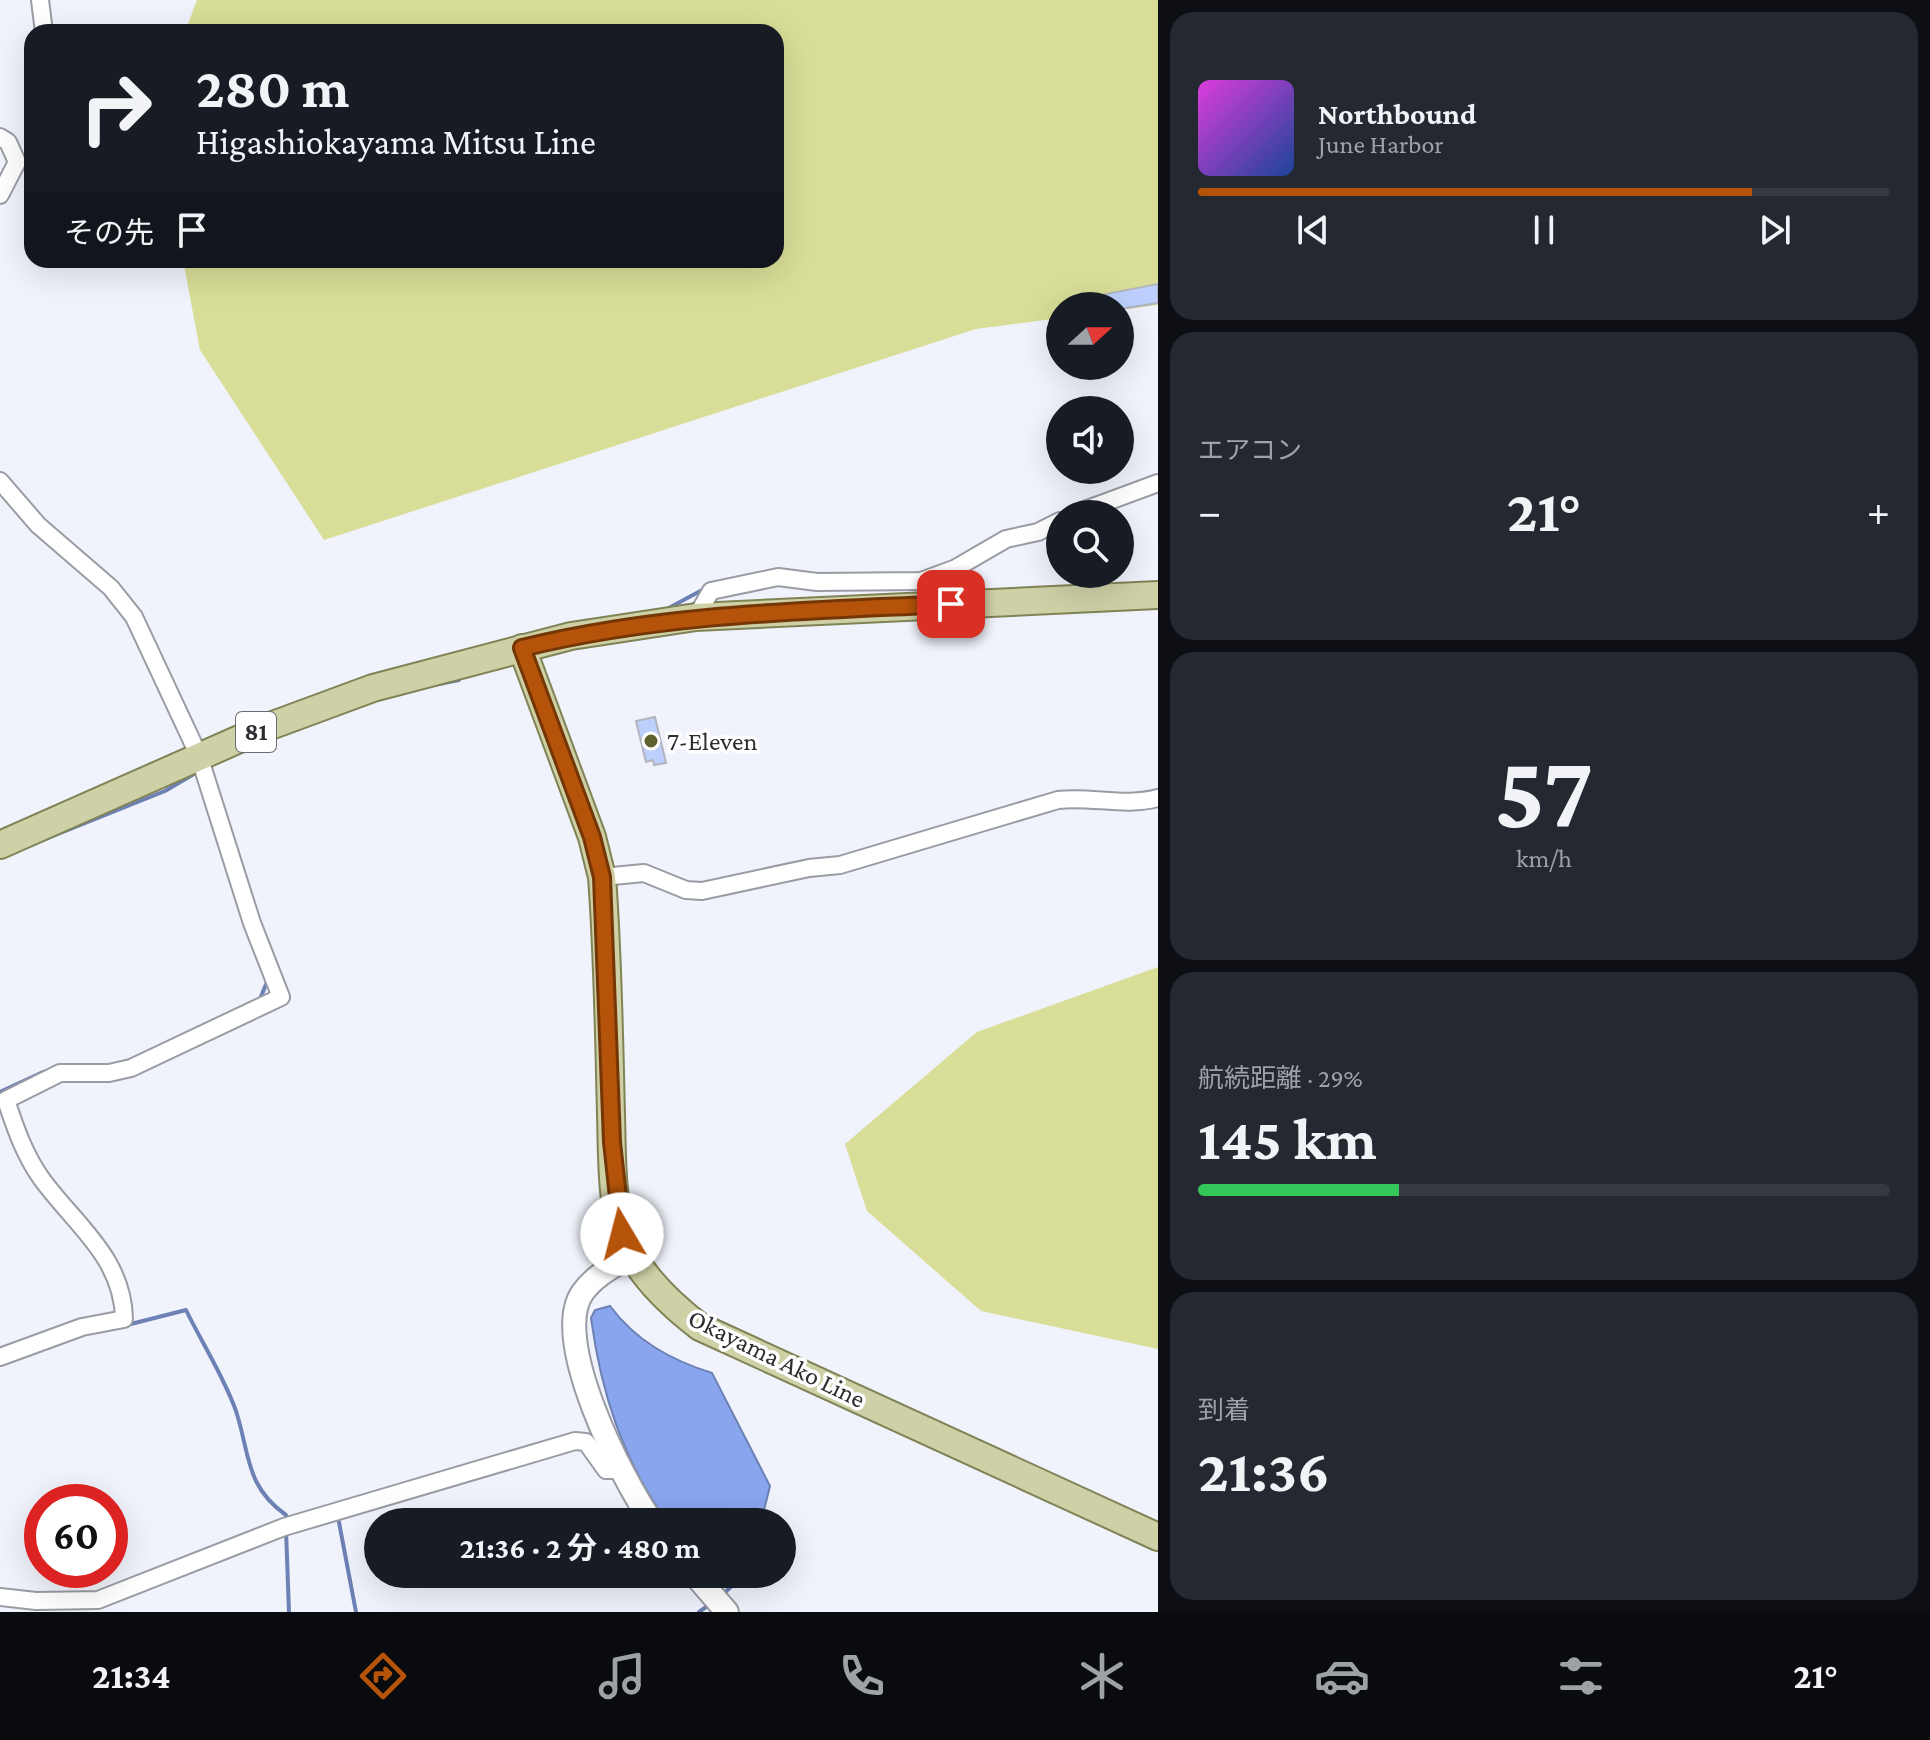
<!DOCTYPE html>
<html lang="ja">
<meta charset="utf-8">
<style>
:root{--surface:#171b24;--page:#242831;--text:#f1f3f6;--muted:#9ea1a6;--line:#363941;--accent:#b45309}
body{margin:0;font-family:"Crimson Pro","Noto Sans JP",serif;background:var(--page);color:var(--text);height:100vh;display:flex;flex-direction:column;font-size:30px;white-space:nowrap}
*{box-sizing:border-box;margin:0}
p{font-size:26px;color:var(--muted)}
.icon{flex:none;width:44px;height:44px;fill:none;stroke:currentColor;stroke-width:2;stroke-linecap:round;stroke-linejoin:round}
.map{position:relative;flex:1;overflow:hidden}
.sheet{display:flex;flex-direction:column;gap:12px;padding:12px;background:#0d0f14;width:772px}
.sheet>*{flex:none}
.guide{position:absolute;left:24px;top:24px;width:760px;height:244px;border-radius:24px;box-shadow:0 8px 32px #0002;background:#171b24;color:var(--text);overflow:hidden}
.needle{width:52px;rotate:69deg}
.buttons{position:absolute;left:1046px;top:292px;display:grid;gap:16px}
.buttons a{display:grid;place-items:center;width:88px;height:88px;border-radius:50%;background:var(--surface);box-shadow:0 8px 32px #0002;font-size:40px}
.speed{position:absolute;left:24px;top:1484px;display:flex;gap:16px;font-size:40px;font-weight:700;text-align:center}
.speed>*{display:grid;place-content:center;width:104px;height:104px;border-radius:50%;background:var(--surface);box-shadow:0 8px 32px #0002;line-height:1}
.speed .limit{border:12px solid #d22;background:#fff;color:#111}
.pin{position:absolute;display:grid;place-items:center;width:68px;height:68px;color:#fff;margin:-34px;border-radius:16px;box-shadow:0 4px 12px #0006}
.me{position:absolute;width:88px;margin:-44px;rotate:352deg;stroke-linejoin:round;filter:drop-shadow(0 0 6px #0008)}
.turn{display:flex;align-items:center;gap:28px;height:168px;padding:0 40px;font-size:36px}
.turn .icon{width:104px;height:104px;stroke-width:2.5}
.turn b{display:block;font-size:56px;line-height:68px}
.then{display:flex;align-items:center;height:76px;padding:0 40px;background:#0003;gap:16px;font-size:30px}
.big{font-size:60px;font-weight:700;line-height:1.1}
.sheet .tile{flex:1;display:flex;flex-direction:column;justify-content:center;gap:12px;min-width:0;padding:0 28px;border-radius:24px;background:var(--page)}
.sheet .dial{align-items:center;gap:0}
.dial b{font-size:104px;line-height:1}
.song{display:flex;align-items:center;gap:24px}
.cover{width:96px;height:96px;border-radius:12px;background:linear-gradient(135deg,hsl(300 70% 55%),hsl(220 70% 35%))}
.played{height:8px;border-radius:4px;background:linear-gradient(90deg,var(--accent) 80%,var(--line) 80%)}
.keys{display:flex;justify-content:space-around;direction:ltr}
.heat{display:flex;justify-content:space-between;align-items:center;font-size:44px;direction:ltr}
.charge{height:12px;border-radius:6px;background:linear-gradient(90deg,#34c759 29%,var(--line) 0)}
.trip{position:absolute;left:364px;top:1508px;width:432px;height:80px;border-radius:40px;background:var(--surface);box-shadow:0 8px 32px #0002;font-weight:700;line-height:80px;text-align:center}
.dock{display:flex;height:128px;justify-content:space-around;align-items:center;background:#090b0e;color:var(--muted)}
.dock .icon{width:56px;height:56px}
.dock .selected{color:var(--accent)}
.dock b{font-size:36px;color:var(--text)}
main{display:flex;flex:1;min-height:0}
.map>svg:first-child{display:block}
.green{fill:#d8dd97}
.water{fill:#89a5ee;stroke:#6d81b5;stroke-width:2}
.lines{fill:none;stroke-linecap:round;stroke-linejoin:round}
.stream{stroke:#6d81b5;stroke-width:4}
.building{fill:#bdd0fd;stroke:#b2b5bd;stroke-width:2}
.minor-casing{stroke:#999ca3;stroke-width:20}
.tertiary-casing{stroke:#999ca3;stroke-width:26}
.primary-casing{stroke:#808356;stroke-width:30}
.minor{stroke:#fff;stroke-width:16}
.tertiary{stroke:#fff;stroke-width:22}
.primary{stroke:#ced0a6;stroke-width:26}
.route-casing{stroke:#753606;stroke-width:20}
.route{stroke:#b45309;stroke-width:14}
.poi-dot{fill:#5f622f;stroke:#fff;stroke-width:3}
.labels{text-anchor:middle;stroke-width:7;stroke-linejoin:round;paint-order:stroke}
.shield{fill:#fff;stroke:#6c6d6f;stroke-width:2}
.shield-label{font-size:24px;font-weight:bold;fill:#2d2e31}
.poi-label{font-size:26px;fill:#2d2e31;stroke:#fff;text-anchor:start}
.street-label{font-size:26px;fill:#2d2e31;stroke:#fff}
</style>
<main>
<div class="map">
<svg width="1158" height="1612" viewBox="0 0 1158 1612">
<rect width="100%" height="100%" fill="#f0f3fb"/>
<g class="green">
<polygon points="197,0 1158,0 1158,305 1120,310 1120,306 1060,306 1060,318 976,329 324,540 200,350 183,260 776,260 776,32 185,32"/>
<polygon points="1158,967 1158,1349 981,1311 867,1211 845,1144 977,1032"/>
</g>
<path class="water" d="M610 1306C636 1341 671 1360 712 1373L770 1486 761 1522H667C623 1460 601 1393 591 1318L595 1310Z"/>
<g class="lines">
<g class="stream">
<polyline points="665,610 706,588"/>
<polyline points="434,685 459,680"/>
<polyline points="28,846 165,791 194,774"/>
<polyline points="260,999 267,982"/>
<polyline points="55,1067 94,1066"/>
<polyline points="0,1092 43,1072"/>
<path d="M127 1325 186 1310C202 1343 224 1377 236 1411 250 1454 245 1486 286 1515V1522"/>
<polyline points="338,1517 356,1612"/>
<polyline points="286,1530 289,1612"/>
<polyline points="723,1594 745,1574"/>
<polyline points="699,1612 709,1605"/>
</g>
</g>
<g class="building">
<polygon points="1158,284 1158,303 1120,309 1120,306 1098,306 1096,296"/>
<polygon points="655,717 666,763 654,765 653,760 646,762 636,721"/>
</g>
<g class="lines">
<g class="minor-casing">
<g id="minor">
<polyline points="40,0 44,32"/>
<polyline points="0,137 8,142 17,162 0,195"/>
<path d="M0 481 38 525 111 588 134 617 199 756 252 923 281 997 131 1068 109 1073H60L6 1100C15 1127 24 1154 41 1178 74 1224 123 1257 124 1319L82 1327 0 1357"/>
<polyline points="1074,514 1158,483"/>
<polyline points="696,617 711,591 778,577 817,582 921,581 956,568 1006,539 1038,532 1060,521"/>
<path d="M602 877 644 873 686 890 702 891 809 868 840 865 1058 800C1091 796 1126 807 1158 798"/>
<polyline points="0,1597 36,1601 98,1600 284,1527 575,1441 586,1442 606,1470 620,1470"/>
</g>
</g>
<g class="tertiary-casing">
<g id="tertiary">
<path d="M633 1254C616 1265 595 1275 583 1292 549 1338 623 1481 652 1522"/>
<polyline points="694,1574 727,1612"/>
</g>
</g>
<g class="primary-casing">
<g id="primary">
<path d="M522 648 592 837 602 877C608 956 609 1035 611 1114 612 1149 611 1203 623 1235 636 1272 670 1304 700 1327L1158 1537"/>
<polyline points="0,845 262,729 373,688 571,636 696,617 1158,595"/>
</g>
</g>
<use href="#minor" class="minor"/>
<use href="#tertiary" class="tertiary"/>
<use href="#primary" class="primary"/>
</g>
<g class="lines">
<g class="route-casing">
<path id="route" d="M622 1234 612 1142 602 877 592 837 522 648C663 613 806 611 951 604"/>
</g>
<use href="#route" class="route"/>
</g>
<circle class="poi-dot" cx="651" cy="741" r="8"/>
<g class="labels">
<rect class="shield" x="236" y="712" width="40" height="40" rx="6"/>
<g class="shield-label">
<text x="256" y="740">81</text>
</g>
<g class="poi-label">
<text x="667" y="750">7-Eleven</text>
</g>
<g class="street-label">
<text transform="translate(777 1358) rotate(26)" y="9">Okayama Ako Line</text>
</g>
</g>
</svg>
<div class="buttons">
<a><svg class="needle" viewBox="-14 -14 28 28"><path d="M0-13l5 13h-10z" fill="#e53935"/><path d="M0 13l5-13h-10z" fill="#9ea1a6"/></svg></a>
<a><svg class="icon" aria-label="sound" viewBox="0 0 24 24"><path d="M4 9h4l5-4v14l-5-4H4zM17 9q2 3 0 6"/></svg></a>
<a><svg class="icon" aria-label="search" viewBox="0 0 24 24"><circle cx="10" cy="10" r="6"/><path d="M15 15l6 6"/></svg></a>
</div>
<div class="speed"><div class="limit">60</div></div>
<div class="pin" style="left:951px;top:604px;background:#d93025"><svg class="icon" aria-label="arrive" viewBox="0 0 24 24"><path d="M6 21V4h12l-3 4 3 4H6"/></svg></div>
<svg class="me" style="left:622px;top:1234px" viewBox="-20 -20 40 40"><circle r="19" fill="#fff"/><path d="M0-13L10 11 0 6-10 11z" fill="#b45309"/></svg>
<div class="trip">21:36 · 2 分 · 480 m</div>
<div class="guide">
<div class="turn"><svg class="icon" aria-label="right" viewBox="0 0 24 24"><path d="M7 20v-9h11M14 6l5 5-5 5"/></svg><div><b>280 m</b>Higashiokayama Mitsu Line</div></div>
<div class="then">その先<svg class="icon" aria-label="arrive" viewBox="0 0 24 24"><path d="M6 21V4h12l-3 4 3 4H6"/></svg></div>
</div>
</div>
<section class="sheet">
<div class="tile">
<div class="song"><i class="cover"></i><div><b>Northbound</b><p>June Harbor</p></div></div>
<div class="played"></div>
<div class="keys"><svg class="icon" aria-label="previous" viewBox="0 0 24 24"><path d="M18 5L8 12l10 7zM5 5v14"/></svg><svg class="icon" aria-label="pause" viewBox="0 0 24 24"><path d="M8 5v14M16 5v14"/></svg><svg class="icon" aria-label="next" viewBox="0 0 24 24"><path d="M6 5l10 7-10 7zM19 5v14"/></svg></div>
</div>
<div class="tile"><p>エアコン</p>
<div class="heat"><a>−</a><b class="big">21°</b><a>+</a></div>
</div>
<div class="tile dial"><b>57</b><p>km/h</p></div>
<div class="tile"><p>航続距離 · 29%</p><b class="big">145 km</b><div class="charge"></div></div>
<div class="tile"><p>到着</p><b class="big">21:36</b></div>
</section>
</main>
<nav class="dock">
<b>21:34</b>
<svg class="icon selected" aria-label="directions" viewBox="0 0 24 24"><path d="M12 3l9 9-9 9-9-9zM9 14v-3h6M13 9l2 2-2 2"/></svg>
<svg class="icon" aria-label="music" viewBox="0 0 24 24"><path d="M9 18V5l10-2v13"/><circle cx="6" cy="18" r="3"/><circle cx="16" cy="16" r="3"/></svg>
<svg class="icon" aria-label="phone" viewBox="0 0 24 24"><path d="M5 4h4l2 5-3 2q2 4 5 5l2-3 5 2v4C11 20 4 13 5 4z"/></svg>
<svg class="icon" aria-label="climate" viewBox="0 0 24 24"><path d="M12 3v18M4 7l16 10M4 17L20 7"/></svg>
<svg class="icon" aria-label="car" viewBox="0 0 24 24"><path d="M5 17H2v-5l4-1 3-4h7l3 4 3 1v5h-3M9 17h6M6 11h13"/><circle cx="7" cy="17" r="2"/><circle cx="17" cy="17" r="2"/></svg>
<svg class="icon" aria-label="filters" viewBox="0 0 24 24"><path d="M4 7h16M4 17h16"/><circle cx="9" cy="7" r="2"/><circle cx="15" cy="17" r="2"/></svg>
<b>21°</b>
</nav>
